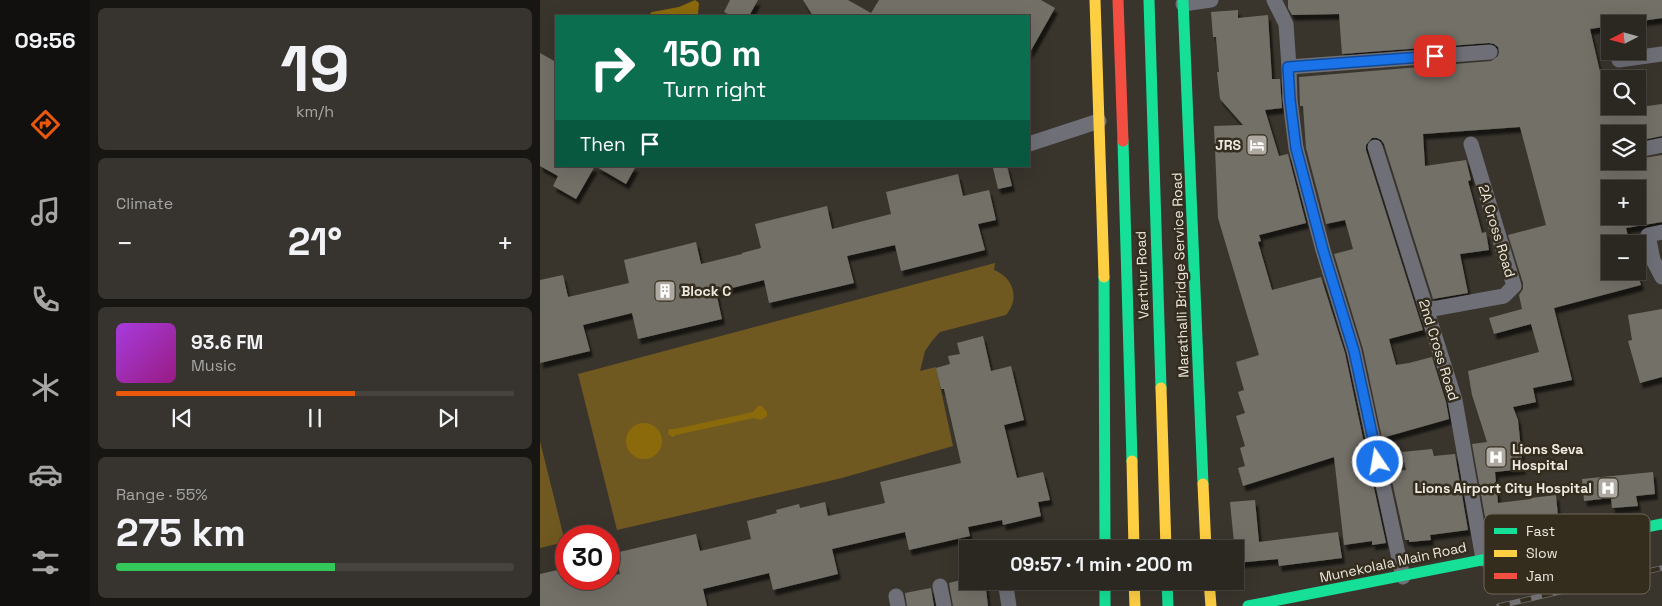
<!DOCTYPE html>
<meta charset="utf-8">
<style>
:root{--surface:#2b2822;--page:#37342f;--text:#f1f3f6;--muted:#a6a6a5;--line:#474440;--accent:#ea580c}
body{margin:0;font-family:"Space Grotesk",sans-serif;background:var(--page);color:var(--text);height:100vh;display:flex;flex-direction:column;font-size:19px;white-space:nowrap}
*{box-sizing:border-box;margin:0}
p{font-size:16px;color:var(--muted)}
.icon{flex:none;width:28px;height:28px;fill:none;stroke:currentColor;stroke-width:2;stroke-linecap:round;stroke-linejoin:round}
.map{position:relative;flex:1;overflow:hidden}
.sheet{display:flex;flex-direction:column;gap:8px;padding:8px;background:#181613;width:450px}
.sheet>*{flex:none}
.hud{position:absolute;left:15px;top:15px;width:475px;height:152px;border-radius:0px;box-shadow:0 5px 20px #0002,0 0 0 1px var(--line);background:#0b6e4f;color:#fff;overflow:hidden}
.needle{width:32px;rotate:264deg}
.controls{position:absolute;left:1061px;top:15px;display:grid;gap:10px}
.controls a{display:grid;place-items:center;width:45px;height:45px;border-radius:0px;background:var(--surface);box-shadow:0 5px 20px #0002,0 0 0 1px var(--line);font-size:25px}
.speed{position:absolute;left:15px;top:525px;display:flex;gap:10px;font-size:25px;font-weight:700;text-align:center}
.speed>*{display:grid;place-content:center;width:65px;height:65px;border-radius:50%;background:var(--surface);box-shadow:0 5px 20px #0002,0 0 0 1px var(--line);line-height:1}
.speed .limit{border:8px solid #d22;background:#fff;color:#111}
.pin{position:absolute;display:grid;place-items:center;width:42px;height:42px;color:#fff;margin:-21px;border-radius:10px;box-shadow:0 2px 8px #0006}
.me{position:absolute;width:55px;margin:-28px;rotate:348deg;stroke-linejoin:round;filter:drop-shadow(0 0 4px #0008)}
.turn{display:flex;align-items:center;gap:18px;height:105px;padding:0 25px;font-size:22px}
.turn .icon{width:65px;height:65px;stroke-width:2.5}
.turn b{display:block;font-size:35px;line-height:42px}
.then{display:flex;align-items:center;height:48px;padding:0 25px;background:#0003;gap:10px;font-size:19px}
.big{font-size:38px;font-weight:700;line-height:1.1}
.sheet .tile{flex:1;display:flex;flex-direction:column;justify-content:center;gap:8px;min-width:0;padding:0 18px;border-radius:8px;background:var(--page)}
.sheet .dial{align-items:center;gap:0}
.dial b{font-size:65px;line-height:1}
.song{display:flex;align-items:center;gap:15px}
.cover{width:60px;height:60px;border-radius:8px;background:linear-gradient(135deg,hsl(280 70% 55%),hsl(310 70% 35%))}
.played{height:5px;border-radius:2px;background:linear-gradient(90deg,var(--accent) 60%,var(--line) 60%)}
.keys{display:flex;justify-content:space-around;direction:ltr}
.heat{display:flex;justify-content:space-between;align-items:center;font-size:28px;direction:ltr}
.charge{height:8px;border-radius:4px;background:linear-gradient(90deg,#34c759 55%,var(--line) 0)}
.trip{position:absolute;left:419px;top:540px;width:285px;height:50px;border-radius:0px;background:var(--surface);box-shadow:0 5px 20px #0002,0 0 0 1px var(--line);font-weight:700;line-height:50px;text-align:center}
main{display:flex;flex:1;min-height:0}
.menu{display:flex;flex-direction:column;width:90px;justify-content:space-around;align-items:center;background:#11100e;color:var(--muted)}
.menu .icon{width:35px;height:35px}
.menu .selected{color:var(--accent)}
.menu b{font-size:22px;color:var(--text)}
.map>svg:first-child{display:block}
.green{fill:#705920}
.water{fill:#8b6a0c}
.building{fill:#737068;fill-rule:evenodd;filter:url(#shadow)}
.lines{fill:none;stroke-linecap:round;stroke-linejoin:round}
.street{stroke:#6f6f77;stroke-width:15}
.fast{stroke:#16e098;stroke-width:11}
.slow{stroke:#ffcf43;stroke-width:11}
.jam{stroke:#f24e42;stroke-width:11}
.rail-casing{stroke:#727072;stroke-width:5.5}
.rail{stroke:#342d1e;stroke-width:4;stroke-dasharray:11;stroke-linecap:butt}
.route-casing{stroke:#114b97;stroke-width:12}
.route{stroke:#1a73e8;stroke-width:9}
.labels{text-anchor:middle;stroke-width:5;stroke-linejoin:round;paint-order:stroke}
.poi-label{font-size:14px;font-weight:bold;fill:#ede9e0;stroke:#342d1e;text-anchor:end}
.street-label{font-size:14px;fill:#ede9e0;stroke:#342d1e}
.key{fill:#342d1e;stroke:#6c6558;stroke-width:1}
.key-label{font-size:14px;fill:#ede9e0}
</style>
<main>
<nav class="menu">
<b>09:56</b>
<svg class="icon selected" aria-label="directions" viewBox="0 0 24 24"><path d="M12 3l9 9-9 9-9-9zM9 14v-3h6M13 9l2 2-2 2"/></svg>
<svg class="icon" aria-label="music" viewBox="0 0 24 24"><path d="M9 18V5l10-2v13"/><circle cx="6" cy="18" r="3"/><circle cx="16" cy="16" r="3"/></svg>
<svg class="icon" aria-label="phone" viewBox="0 0 24 24"><path d="M5 4h4l2 5-3 2q2 4 5 5l2-3 5 2v4C11 20 4 13 5 4z"/></svg>
<svg class="icon" aria-label="climate" viewBox="0 0 24 24"><path d="M12 3v18M4 7l16 10M4 17L20 7"/></svg>
<svg class="icon" aria-label="car" viewBox="0 0 24 24"><path d="M5 17H2v-5l4-1 3-4h7l3 4 3 1v5h-3M9 17h6M6 11h13"/><circle cx="7" cy="17" r="2"/><circle cx="17" cy="17" r="2"/></svg>
<svg class="icon" aria-label="filters" viewBox="0 0 24 24"><path d="M4 7h16M4 17h16"/><circle cx="9" cy="7" r="2"/><circle cx="15" cy="17" r="2"/></svg>
</nav>
<section class="sheet">
<div class="tile dial"><b>19</b><p>km/h</p></div>
<div class="tile"><p>Climate</p>
<div class="heat"><a>−</a><b class="big">21°</b><a>+</a></div>
</div>
<div class="tile">
<div class="song"><i class="cover"></i><div><b>93.6 FM</b><p>Music</p></div></div>
<div class="played"></div>
<div class="keys"><svg class="icon" aria-label="previous" viewBox="0 0 24 24"><path d="M18 5L8 12l10 7zM5 5v14"/></svg><svg class="icon" aria-label="pause" viewBox="0 0 24 24"><path d="M8 5v14M16 5v14"/></svg><svg class="icon" aria-label="next" viewBox="0 0 24 24"><path d="M6 5l10 7-10 7zM19 5v14"/></svg></div>
</div>
<div class="tile"><p>Range · 55%</p><b class="big">275 km</b><div class="charge"></div></div>
</section>
<div class="map">
<svg width="1122" height="606" viewBox="0 0 1122 606">
<defs>
<filter id="shadow"><feDropShadow dx="3" dy="5.5" stdDeviation="1" flood-color="#0009"/></filter>
</defs>
<rect width="100%" height="100%" fill="#39352d"/>
<g class="green">
<path d="M455 263 454 270C474 278 480 299 466 315L400 332 392 341 385 351 380 371 396 367 413 446 302 478 77 530 38 374Z"/>
<polygon points="0,441 25,542 0,548"/>
</g>
<g class="water">
<polygon points="155,0 159,3 158,14 157,16 108,16 112,12 139,7"/>
<polygon points="218,406 222,406 227,412 227,416 221,420 214,418 136,435 133,437 128,434 129,429 135,429 213,412"/>
<circle cx="104" cy="441" r="18"/>
</g>
<g class="building">
<polygon points="190,0 218,0 209,16 192,16 184,12"/>
<polygon points="263,0 308,0 331,13 339,0 501,0 515,8 489,54 489,16 273,16"/>
<path d="M748 0H1122V18L1081 24H1070V26L1050 29 1062 80 1095 74V79H1070V106H1098V91L1100 107 1122 104V136L1098 141V134H1070V161H1098V159L1122 155V222L1086 228 1090 244H1070V271H1097L1101 285 1014 308 1032 380 993 388 996 402 973 407 978 420 983 469 955 472 958 503 991 499V498L1016 495 1019 526 963 533 962 527 947 528 932 444 947 442 932 395 928 371 999 352 991 324 954 334 949 318 982 309 979 295 983 289V283L968 235 1006 225 980 127 883 134 885 166 926 160 931 180 928 181 942 233 946 232 949 250 920 254 928 293 893 299 844 144 841 140 837 138H832L826 145V150L883 330 849 339 856 365 869 363 892 357 906 402 909 419 842 438 823 349 794 254 813 249 805 220 786 224 766 148 763 106H760L759 77 951 61 958 56 959 52 958 47 954 44 949 43 802 54 799 14 752 15 748 8ZM1070 189H1098V216H1070Z"/>
<polygon points="698,10 698,18 728,15 732,79 740,79 742,108 725,110 739,156 748,154 766,223 719,235 721,241 718,242 732,290 781,277 805,353 824,443 817,445 820,457 827,456 846,543 832,545 832,541 804,545 794,457 703,486 698,468 705,466 700,448 705,446 696,416 705,413 698,392 704,390 696,362 719,355 678,218 674,126 703,125 680,99 677,72 679,72 676,37 673,37 671,12"/>
<polygon points="0,53 16,62 16,166 55,166 36,199 13,186 18,176 0,166"/>
<polygon points="55,166 96,166 86,184"/>
<polygon points="461,166 467,166 472,186 458,189 453,168"/>
<polygon points="418,174 423,196 449,190 456,220 438,224 445,250 361,271 355,245 307,256 314,283 229,303 224,280 176,292 182,319 98,339 92,313 43,325 50,351 0,363 0,280 23,275 28,297 89,283 84,260 156,242 161,264 202,254 202,253 221,248 215,224 287,206 292,229 351,214 346,192"/>
<polygon points="1122,309 1122,377 1100,383 1088,341 1092,340 1088,315"/>
<polygon points="443,336 451,371 471,366 484,420 464,425 477,478 503,472 510,500 498,502 501,516 463,525 462,520 428,527 430,536 369,550 365,532 292,549 298,574 233,590 229,573 163,589 167,606 0,606 0,574 26,568 26,579 29,579 31,585 58,579 69,579 69,576 80,574 75,553 156,534 160,551 211,539 207,521 237,513 236,510 259,504 260,508 285,502 288,516 345,503 340,482 421,463 404,389 401,389 396,368 410,364 408,356 420,354 417,343"/>
<polygon points="892,449 894,456 915,454 928,530 890,535 891,540 869,542 869,540 865,540 850,472 866,470 862,452"/>
<polygon points="1113,472 1115,494 1096,496 1098,506 1072,508 1071,498 1044,501 1042,479"/>
<polygon points="715,500 719,542 798,532 802,558 739,566 738,559 696,563 690,502"/>
<polygon points="428,578 428,581 445,581 448,606 413,606 409,583"/>
<polygon points="391,588 394,606 367,606 365,593"/>
</g>
<g class="lines">
<g class="street">
<polyline points="734,0 746,24 749,67"/>
<polyline points="643,4 671,0"/>
<polyline points="1079,60 1122,54"/>
<polyline points="489,144 559,121"/>
<polyline points="835,147 915,400 943,559"/>
<polyline points="1098,150 1122,145"/>
<polyline points="1122,232 1108,235 1113,260 1122,277"/>
<polyline points="887,310 964,296 974,286 931,144"/>
<polyline points="863,577 814,351 783,250 756,148 750,100 749,67 950,52"/>
<polyline points="465,581 469,606"/>
<polyline points="400,586 404,606"/>
<polyline points="356,596 358,606"/>
</g>
<g class="fast">
<polyline points="609,0 621,388"/>
<polyline points="643,0 663,484"/>
<polyline points="583,141 592,461"/>
<polyline points="564,277 565,549"/>
<polyline points="565,581 565,606"/>
<polyline points="627,581 628,606"/>
<path d="M708 606C846 580 984 551 1122 524"/>
</g>
<g class="slow">
<polyline points="555,0 564,277"/>
<polyline points="621,388 626,549"/>
<polyline points="592,461 594,549"/>
<polyline points="663,484 666,549"/>
<polyline points="594,581 595,606"/>
<polyline points="669,581 671,606"/>
</g>
<polyline class="jam" points="578,0 583,141"/>
<g class="rail-casing">
<polyline id="rail" points="959,606 1122,568"/>
</g>
<use href="#rail" class="rail"/>
</g>
<g class="lines">
<g class="route-casing">
<polyline id="route" points="838,462 814,351 783,250 756,148 750,100 748,67 895,56"/>
</g>
<use href="#route" class="route"/>
</g>
<defs>
<g id="hotel-square" transform="scale(1.125)"><rect x="-9" y="-9" width="18" height="18" rx="4" fill="#aeaaa1" stroke="#342d1e"/><path d="M-6-4.5h1.5V1H6V5H4.5V3h-9V5H-6ZM-4 0a1.8 1.8 0 1 1 3.6 0ZM.5 0V-2.5h3Q6-2.5 6 0Z" fill="#fff"/></g>
<g id="building-square" transform="scale(1.125)"><rect x="-9" y="-9" width="18" height="18" rx="4" fill="#aeaaa1" stroke="#342d1e"/><path d="M-4-6H4V6H1V3H-1V6H-4ZM-2.5-4.3h1.7v1.8h-1.7ZM.8-4.3h1.7v1.8H.8ZM-2.5-1h1.7V.8h-1.7ZM.8-1h1.7V.8H.8Z" fill="#fff"/></g>
<g id="hospital-square" transform="scale(1.125)"><rect x="-9" y="-9" width="18" height="18" rx="4" fill="#aeaaa1" stroke="#342d1e"/><path d="M-5-5h3v3.5h4V-5h3V5h-3V1.5h-4V5h-3Z" fill="#fff"/></g>
</defs>
<g fill-rule="evenodd">
<use href="#hotel-square" x="717" y="145"/>
<use href="#building-square" x="125" y="291"/>
<use href="#hospital-square" x="956" y="457"/>
<use href="#hospital-square" x="1068" y="488"/>
</g>
<g class="labels">
<g class="poi-label">
<text x="701" y="150">JRS</text>
<text x="141" y="296" text-anchor="start">Block C</text>
<text x="972" y="454" text-anchor="start">Lions Seva<tspan x="972" dy="16">Hospital</tspan></text>
<text x="1052" y="493">Lions Airport City Hospital</text>
</g>
<g class="street-label">
<text transform="translate(957 231) rotate(73)" y="5">2A Cross Road</text>
<text transform="translate(602 275) rotate(-92)" y="5">Varthur Road</text>
<text transform="translate(640 275) rotate(-92)" y="5">Marathalli Bridge Service Road</text>
<text transform="translate(899 350) rotate(73)" y="5">2nd Cross Road</text>
<text transform="translate(853 562) rotate(-12)" y="5">Munekolala Main Road</text>
</g>
</g>
<rect x="944" y="514" width="166" height="80" rx="8" class="key"/>
<rect x="954" y="528" width="23" height="6" fill="#16e098"/>
<rect x="954" y="550" width="23" height="7" fill="#ffcf43"/>
<rect x="954" y="573" width="23" height="6" fill="#f24e42"/>
<g class="key-label">
<text x="986" y="536">Fast</text>
<text x="986" y="558">Slow</text>
<text x="986" y="581">Jam</text>
</g>
</svg>
<div class="controls">
<a><svg class="needle" viewBox="-14 -14 28 28"><path d="M0-13l5 13h-10z" fill="#e53935"/><path d="M0 13l5-13h-10z" fill="#a6a6a5"/></svg></a>
<a><svg class="icon" aria-label="search" viewBox="0 0 24 24"><circle cx="10" cy="10" r="6"/><path d="M15 15l6 6"/></svg></a>
<a><svg class="icon" aria-label="layers" viewBox="0 0 24 24"><path d="M12 4l9 5-9 5-9-5zM3 14l9 5 9-5"/></svg></a>
<a>+</a>
<a>−</a>
</div>
<div class="speed"><div class="limit">30</div></div>
<div class="pin" style="left:895px;top:56px;background:#d93025"><svg class="icon" aria-label="arrive" viewBox="0 0 24 24"><path d="M6 21V4h12l-3 4 3 4H6"/></svg></div>
<svg class="me" style="left:838px;top:462px" viewBox="-20 -20 40 40"><circle r="17" fill="#1a73e8" stroke="#fff" stroke-width="3"/><path d="M0-11L8 9 0 5-8 9z" fill="#fff"/></svg>
<div class="trip">09:57 · 1 min · 200 m</div>
<div class="hud">
<div class="turn"><svg class="icon" aria-label="right" viewBox="0 0 24 24"><path d="M7 20v-9h11M14 6l5 5-5 5"/></svg><div><b>150 m</b>Turn right</div></div>
<div class="then">Then<svg class="icon" aria-label="arrive" viewBox="0 0 24 24"><path d="M6 21V4h12l-3 4 3 4H6"/></svg></div>
</div>
</div>
</main>
